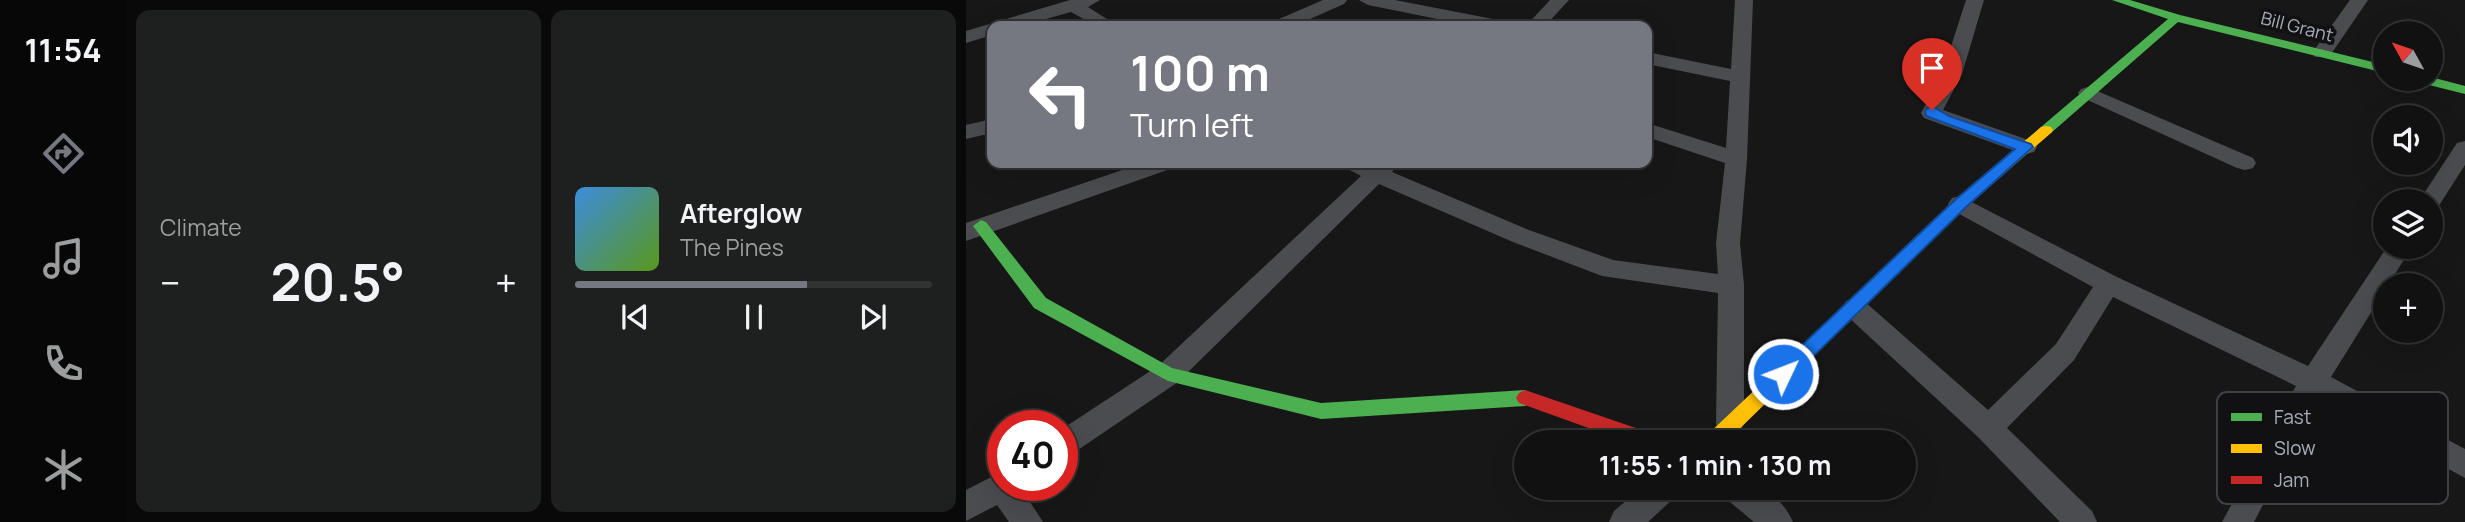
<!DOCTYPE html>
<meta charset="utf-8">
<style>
:root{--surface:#111;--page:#1e1f1f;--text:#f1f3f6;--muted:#9c9d9f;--line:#303131;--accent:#757880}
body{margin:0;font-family:Manrope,sans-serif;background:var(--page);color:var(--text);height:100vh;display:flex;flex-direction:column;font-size:26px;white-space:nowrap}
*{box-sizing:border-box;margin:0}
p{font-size:23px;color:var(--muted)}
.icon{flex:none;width:38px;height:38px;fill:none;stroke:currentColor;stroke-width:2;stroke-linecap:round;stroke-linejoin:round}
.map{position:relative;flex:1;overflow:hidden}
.drawer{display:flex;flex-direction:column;gap:10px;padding:10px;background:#090909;width:840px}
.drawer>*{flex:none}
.hud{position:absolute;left:21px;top:21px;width:665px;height:147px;border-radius:14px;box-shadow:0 7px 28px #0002,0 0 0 2px var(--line);background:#757880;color:#fff;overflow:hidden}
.needle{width:46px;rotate:310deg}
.buttons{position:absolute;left:1407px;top:21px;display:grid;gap:14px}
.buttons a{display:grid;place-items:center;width:70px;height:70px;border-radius:50%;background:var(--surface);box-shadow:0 7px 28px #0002,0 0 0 2px var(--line);font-size:35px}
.speed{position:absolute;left:21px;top:410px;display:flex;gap:14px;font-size:35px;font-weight:700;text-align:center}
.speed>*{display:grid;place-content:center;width:91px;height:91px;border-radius:50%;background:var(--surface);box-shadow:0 7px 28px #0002,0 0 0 2px var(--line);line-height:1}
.speed .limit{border:10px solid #d22;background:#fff;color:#111}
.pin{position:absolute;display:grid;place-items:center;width:60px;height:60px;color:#fff;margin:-72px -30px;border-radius:50% 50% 50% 0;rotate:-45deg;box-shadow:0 0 7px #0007}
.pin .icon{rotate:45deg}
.me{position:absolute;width:77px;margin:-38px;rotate:47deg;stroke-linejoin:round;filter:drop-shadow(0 0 5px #0008)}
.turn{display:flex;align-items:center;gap:24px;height:147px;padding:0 28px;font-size:32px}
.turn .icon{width:91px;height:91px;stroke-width:2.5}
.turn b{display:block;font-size:49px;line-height:60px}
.big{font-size:52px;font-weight:700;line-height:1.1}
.drawer .widget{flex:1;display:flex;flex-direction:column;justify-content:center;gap:10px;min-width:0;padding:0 24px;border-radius:14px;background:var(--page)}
.song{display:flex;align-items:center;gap:21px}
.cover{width:84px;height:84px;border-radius:10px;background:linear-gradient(135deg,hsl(210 70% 55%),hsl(90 70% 35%))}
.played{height:7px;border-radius:4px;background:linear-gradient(90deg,var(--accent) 65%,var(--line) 65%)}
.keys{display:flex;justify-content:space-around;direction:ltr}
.heat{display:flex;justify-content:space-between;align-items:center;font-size:38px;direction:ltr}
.drawer .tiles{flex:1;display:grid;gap:10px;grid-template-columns:repeat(2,1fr)}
.trip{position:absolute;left:548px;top:430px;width:402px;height:70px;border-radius:35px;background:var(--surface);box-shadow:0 7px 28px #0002,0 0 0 2px var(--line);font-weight:700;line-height:70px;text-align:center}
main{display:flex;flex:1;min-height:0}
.tabs{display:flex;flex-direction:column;width:126px;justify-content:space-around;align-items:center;background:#070707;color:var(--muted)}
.tabs .icon{width:49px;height:49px}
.tabs .selected{color:var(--accent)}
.tabs b{font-size:32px;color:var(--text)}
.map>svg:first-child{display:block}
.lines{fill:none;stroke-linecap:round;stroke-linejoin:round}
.street{fill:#4b4c50;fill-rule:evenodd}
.fast{fill:#4caf50;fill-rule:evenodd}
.slow{fill:#ffc107;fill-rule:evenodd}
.jam{fill:#c62828;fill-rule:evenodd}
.route{fill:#1a73e8;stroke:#114b97;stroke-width:2}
.labels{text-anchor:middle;stroke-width:7;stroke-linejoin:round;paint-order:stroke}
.far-street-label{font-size:18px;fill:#a8adb8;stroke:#111113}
.key{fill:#111113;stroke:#3e4045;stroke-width:2}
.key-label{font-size:19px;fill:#a8adb8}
</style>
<main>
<nav class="tabs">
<b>11:54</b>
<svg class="icon selected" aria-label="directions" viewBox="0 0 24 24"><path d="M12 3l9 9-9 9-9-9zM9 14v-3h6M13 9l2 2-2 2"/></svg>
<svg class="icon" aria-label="music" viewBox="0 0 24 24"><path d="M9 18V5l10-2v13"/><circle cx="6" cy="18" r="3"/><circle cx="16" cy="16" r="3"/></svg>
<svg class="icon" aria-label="phone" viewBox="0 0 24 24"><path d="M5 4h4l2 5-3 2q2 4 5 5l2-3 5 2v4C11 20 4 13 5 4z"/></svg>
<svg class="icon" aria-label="climate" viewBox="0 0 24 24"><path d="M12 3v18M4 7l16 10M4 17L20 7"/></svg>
</nav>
<section class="drawer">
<div class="tiles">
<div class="widget"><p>Climate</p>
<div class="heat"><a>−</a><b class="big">20.5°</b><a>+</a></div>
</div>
<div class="widget">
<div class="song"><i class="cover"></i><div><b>Afterglow</b><p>The Pines</p></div></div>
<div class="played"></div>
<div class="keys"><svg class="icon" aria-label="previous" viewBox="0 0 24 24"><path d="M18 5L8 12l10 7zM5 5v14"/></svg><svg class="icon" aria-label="pause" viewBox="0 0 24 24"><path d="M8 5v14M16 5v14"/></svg><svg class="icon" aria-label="next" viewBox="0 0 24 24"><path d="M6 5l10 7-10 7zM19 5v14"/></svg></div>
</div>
</div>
</section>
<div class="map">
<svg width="1499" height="522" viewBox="0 0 1499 522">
<rect width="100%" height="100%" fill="#171717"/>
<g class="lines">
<g class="street">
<polygon points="104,0 134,0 122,7 152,26 130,26 105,12 55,26 26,26 26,35 0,43 0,31"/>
<polygon points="357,0 381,0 378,4 328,26 304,26 306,22"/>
<polygon points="393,0 429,0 532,20 541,26 506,26 402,5"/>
<polygon points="584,0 603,0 579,26 560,26"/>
<polygon points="769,0 787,0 781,159 774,243 778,285 778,424 774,433 764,437 754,433 750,424 752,293 636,276 547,242 413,184 212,382 106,454 96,458 96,429 192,366 395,176 380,168 377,163 433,163 426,172 563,230 647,260 752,274 750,243 759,163 681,137 681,123 760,148 764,81 681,64 681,52 765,69"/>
<polygon points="1000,0 1018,0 996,74 977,110 1068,142 1071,147 1068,152 1060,154 1052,152 958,118 955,113 976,74"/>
<polygon points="1384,0 1402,0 1363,57 1349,57 1346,53"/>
<polygon points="1122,87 1287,158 1290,163 1287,168 1279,170 1271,168 1115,97 1112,93 1115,89"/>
<polygon points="26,119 26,133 0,139 0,125"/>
<polygon points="1499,141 1499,165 1472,207 1465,209 1465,201 1453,201 1491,143"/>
<polygon points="177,163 210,163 207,168 0,241 0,223"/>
<polygon points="994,196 1151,277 1342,366 1421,247 1446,247 1422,285 1419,285 1419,290 1365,377 1499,449 1499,478 1352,398 1288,522 1256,522 1330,386 1147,297 1108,360 1041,428 1126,511 1131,522 1094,522 1012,437 880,315 876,308 880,301 889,298 898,301 1022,410 1090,344 1127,287 986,210 982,204 986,198"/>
<polygon points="37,471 37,485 53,485 77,522 43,522 31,505 0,521 0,490"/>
<polygon points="675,488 712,488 708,498 682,522 643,522 648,511"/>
<path d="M755 488C787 488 812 488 827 522H788L759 498Z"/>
</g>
<g class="fast">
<polygon points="1146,0 1164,0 1214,15 1419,65 1419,73 1212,22 1085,133 1075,133 1073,130 1075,127 1202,19"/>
<polygon points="1465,77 1499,86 1499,94 1451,82 1450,79"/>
<polygon points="15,220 20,222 80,298 206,368 355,403 559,390 565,393 568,398 565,403 559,406 355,419 202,381 68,308 10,230 7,226"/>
</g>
<polygon class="slow" points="1080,126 1085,127 1087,130 1085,133 999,208 759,443 737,443 739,437 989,200 1075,127"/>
<polygon class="jam" points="559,390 696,437 698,443 664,443 553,403 550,398 553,393"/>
</g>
<polygon class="route" points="966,106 983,116 1065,144 1067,147 1000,207 824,379 817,382 811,379 809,374 811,369 989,200 1049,149 960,116 959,110"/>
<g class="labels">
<g class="far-street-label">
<text transform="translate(1331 27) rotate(14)" y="6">Bill Grant</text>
</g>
</g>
<rect x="1251" y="392" width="231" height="112" rx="10" class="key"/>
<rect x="1265" y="413" width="31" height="8" fill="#4caf50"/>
<rect x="1265" y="444" width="31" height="9" fill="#ffc107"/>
<rect x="1265" y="476" width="31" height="8" fill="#c62828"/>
<g class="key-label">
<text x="1308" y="424">Fast</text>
<text x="1308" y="455">Slow</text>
<text x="1308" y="487">Jam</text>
</g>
</svg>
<div class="buttons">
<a><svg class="needle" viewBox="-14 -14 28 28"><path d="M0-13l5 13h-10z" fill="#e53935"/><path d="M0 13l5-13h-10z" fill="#9c9d9f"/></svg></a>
<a><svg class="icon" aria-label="sound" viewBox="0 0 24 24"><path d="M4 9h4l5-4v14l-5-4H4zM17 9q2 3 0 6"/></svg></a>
<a><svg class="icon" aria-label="layers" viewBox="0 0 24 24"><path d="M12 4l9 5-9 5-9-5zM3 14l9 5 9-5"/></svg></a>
<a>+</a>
</div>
<div class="speed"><div class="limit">40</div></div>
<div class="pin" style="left:966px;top:110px;background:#d93025"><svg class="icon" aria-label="arrive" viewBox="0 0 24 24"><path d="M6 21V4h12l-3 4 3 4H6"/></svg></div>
<svg class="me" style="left:817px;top:374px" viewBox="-20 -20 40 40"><circle r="17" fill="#1a73e8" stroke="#fff" stroke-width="3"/><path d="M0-11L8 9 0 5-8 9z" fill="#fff"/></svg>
<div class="trip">11:55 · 1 min · 130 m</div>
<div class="hud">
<div class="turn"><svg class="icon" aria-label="left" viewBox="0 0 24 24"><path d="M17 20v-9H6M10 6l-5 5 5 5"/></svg><div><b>100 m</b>Turn left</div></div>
</div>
</div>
</main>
